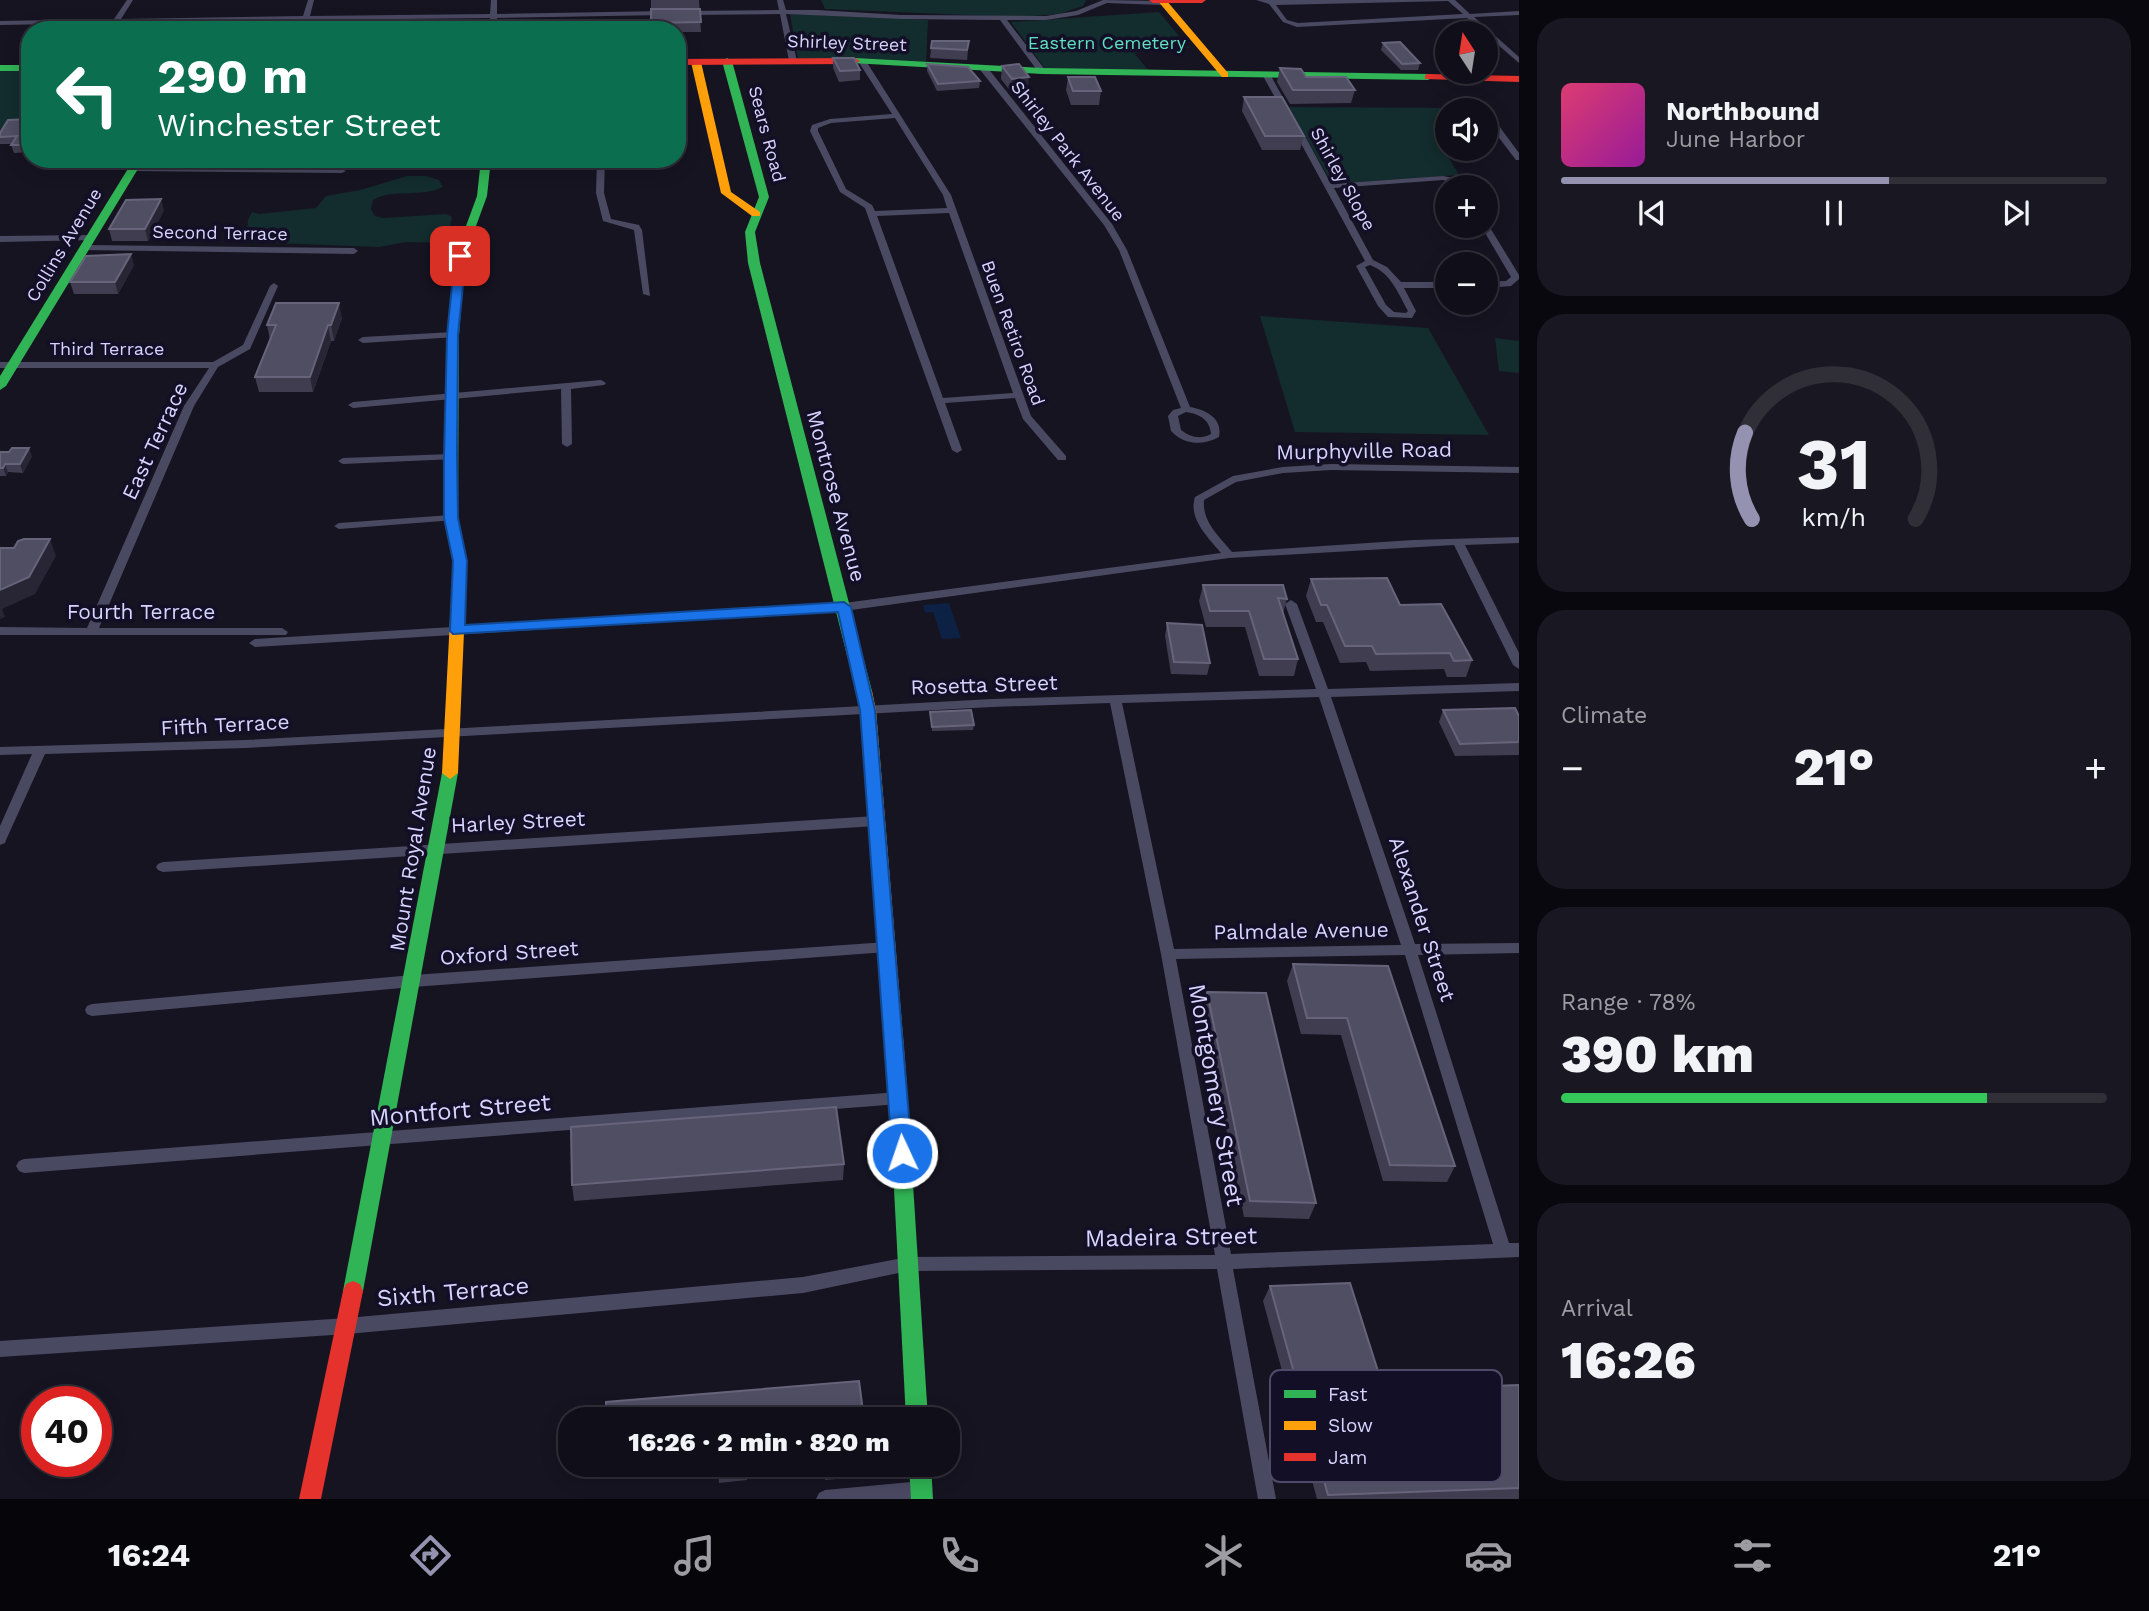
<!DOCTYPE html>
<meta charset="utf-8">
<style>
:root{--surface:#100f19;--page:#191822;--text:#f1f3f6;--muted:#9c9ca2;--line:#302f38;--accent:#9591b1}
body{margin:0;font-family:"Work Sans",sans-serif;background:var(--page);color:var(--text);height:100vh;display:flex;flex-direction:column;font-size:26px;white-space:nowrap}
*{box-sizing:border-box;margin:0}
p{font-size:23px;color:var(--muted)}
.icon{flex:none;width:38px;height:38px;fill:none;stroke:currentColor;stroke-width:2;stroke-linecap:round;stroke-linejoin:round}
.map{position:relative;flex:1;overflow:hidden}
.panel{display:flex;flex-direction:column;gap:18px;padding:18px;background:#09080e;width:630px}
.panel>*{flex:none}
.guide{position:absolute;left:21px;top:21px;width:665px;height:147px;border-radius:28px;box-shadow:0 4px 18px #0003,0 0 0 2px var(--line);background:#0b6e4f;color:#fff;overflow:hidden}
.needle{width:46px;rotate:348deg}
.fabs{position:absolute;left:1435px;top:21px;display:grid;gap:14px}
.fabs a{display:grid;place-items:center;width:63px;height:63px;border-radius:50%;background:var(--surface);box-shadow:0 4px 18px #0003,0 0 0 2px var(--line);font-size:35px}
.speed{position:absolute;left:21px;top:1386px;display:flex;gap:14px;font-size:35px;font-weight:700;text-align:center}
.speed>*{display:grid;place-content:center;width:91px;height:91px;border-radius:50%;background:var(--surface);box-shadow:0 4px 18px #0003,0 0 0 2px var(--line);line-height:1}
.speed .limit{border:10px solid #d22;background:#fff;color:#111}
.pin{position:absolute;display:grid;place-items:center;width:60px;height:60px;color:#fff;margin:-30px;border-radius:14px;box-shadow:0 4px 10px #0006}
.me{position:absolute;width:77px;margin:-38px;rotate:357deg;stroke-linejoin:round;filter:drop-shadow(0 0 5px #0008)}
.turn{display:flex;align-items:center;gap:24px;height:147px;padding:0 21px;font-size:32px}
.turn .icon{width:91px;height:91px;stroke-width:2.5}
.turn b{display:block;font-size:49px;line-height:60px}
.big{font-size:52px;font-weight:800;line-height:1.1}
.panel .card{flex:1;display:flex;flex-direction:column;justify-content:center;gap:10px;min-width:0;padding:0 24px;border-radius:28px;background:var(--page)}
.panel .dial{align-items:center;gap:0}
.dial svg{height:182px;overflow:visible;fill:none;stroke:var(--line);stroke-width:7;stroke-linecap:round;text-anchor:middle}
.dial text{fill:var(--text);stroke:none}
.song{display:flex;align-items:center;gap:21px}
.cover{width:84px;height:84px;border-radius:10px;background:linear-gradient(135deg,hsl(340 70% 55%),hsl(300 70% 35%))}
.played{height:7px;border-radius:4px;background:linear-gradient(90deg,var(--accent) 60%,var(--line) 60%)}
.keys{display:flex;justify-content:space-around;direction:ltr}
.heat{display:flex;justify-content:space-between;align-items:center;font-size:38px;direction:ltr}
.charge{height:10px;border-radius:5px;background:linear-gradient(90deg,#34c759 78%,var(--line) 0)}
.trip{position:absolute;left:558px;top:1407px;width:402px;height:70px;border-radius:28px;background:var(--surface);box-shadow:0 4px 18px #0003,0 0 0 2px var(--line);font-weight:800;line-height:70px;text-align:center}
.dock{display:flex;height:112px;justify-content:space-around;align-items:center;background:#06060a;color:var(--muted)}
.dock .icon{width:49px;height:49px}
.dock .on{color:var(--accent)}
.dock b{font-size:32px;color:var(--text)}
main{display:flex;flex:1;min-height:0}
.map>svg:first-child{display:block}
.green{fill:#132c2d}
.water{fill:#0d2144}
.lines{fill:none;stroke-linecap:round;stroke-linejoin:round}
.street{fill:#4a4962;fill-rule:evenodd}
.fast{fill:#30b455;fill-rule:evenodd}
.slow{fill:#ff9f0a;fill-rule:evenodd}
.jam{fill:#e5322d;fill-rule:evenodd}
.wall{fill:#403d50}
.shaded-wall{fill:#282635}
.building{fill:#504e63;stroke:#66637b;stroke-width:2}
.route{fill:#1a73e8;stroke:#114b97;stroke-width:2}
.labels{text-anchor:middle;stroke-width:7;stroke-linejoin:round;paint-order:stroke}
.far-street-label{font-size:18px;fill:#d9d4ff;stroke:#130f26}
.far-park-label{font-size:18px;fill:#5fe0c0;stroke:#130f26}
.street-label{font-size:21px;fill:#d9d4ff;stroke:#130f26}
.near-street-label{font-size:24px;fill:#d9d4ff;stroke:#130f26}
.key{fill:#130f26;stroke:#4e4a67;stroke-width:2}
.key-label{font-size:19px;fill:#d9d4ff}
</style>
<main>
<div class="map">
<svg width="1519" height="1499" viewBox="0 0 1519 1499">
<rect width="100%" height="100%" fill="#161421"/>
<g class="green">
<polygon points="821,0 1086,0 1083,6 1059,14 1015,17 825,9"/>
<polygon points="1159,12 1189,48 1134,53 1149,71 1046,70 1011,22"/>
<polygon points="790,14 928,20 926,63 798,59"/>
<polygon points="0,71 30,71 30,125 9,126 0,130"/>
<polygon points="1289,107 1459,108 1460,110 1447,110 1447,147 1443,148 1459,175 1332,184"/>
<path d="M407 176H426L439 180 443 187C421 198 393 188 373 200L371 209 375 216 383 218 446 214 452 217 448 238 443 243 406 242 379 247 246 242 248 220 252 212 259 214 316 208 326 196 360 190Z"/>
<polygon points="1260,316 1428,328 1489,435 1295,432"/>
<polygon points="1495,338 1519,341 1519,373 1499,371"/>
</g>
<polygon class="water" points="949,603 961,638 942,639 933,612 925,613 923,605"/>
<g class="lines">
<g class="street">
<polygon points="127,0 133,0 121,19 303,16 308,0 314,0 310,16 490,14 491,0 497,0 497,14 665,11 668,13 665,15 497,18 496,30 490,30 490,18 309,20 306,30 300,30 302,20 119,23 113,29 110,27 112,23 0,25 0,21 114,19"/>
<polygon points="777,0 783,0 786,10 817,10 901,15 1046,16 1076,11 1103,0 1162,1 1165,3 1162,5 1107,3 1078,15 1046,20 1007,20 1046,71 1042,73 1039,73 1000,20 901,19 786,14 797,61 793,63 789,61 780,14 686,15 683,13 686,11 779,10"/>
<path d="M1256 0H1455L1470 14 1519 11V15L1474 17 1519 57V63L1467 18 1297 27 1283 22 1269 4ZM1448 1 1463 14 1298 23 1287 20 1276 5Z"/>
<path d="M862 59 866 61 951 195 1031 416 1066 456V460H1058L1023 419 1015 398 945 403 962 450 957 453 952 450 865 208 840 192 810 131 812 125 830 119 892 114 858 61ZM895 118 943 195 947 208 875 211 872 205 846 189 818 131V128L831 123ZM949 213 1013 393 943 398 877 216Z"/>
<path d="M981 67H987L1112 224 1127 250 1190 407C1206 410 1223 418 1219 437 1203 446 1184 445 1171 431L1168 416 1173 410 1181 408 1119 250 1104 225 981 71ZM1186 412C1200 414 1210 420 1211 434 1200 440 1190 437 1181 430L1178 416Z"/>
<polygon points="1264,74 1271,76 1291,112 1290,114 1283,112 1263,76"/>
<path d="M1293 125 1300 127 1331 184 1443 176 1459 179 1466 187H1458L1453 183 1443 180 1334 188 1373 260 1387 267 1401 282H1447V288H1404L1416 311 1412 318 1388 317 1378 306 1356 266 1365 261 1292 127ZM1370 265C1391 273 1398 293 1408 311L1406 313 1394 312 1386 305 1365 267Z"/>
<polygon points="1493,126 1499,126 1519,153 1519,160 1516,160 1493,130"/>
<polygon points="597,159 605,159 604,193 611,219 639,225 642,230 650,296 643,294 634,230 603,221 596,193"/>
<polygon points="130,167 342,169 346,171 342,173 133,171 130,171"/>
<polygon points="1486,224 1489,226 1519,275 1519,279 1511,286 1486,288 1486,282 1506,281 1511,277 1481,226 1486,226"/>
<polygon points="91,235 95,238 94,240 0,242 0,236"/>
<polygon points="85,245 354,248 358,251 354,254 82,250 82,246"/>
<polygon points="274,283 278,286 250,349 218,367 194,406 99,628 282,628 288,632 286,635 0,635 0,627 87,628 184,406 209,368 0,368 0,362 213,362 243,345 270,286"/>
<polygon points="453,332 458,335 456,337 363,343 358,340 363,337"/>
<polygon points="601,380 606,383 604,385 571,389 572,444 567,447 562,444 561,389 353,408 348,405 353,402"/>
<polygon points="451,454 456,457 455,459 343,464 338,461 343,458"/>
<path d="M1331 464 1519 467V473L1331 470 1283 473 1236 482 1204 500C1202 522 1219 536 1232 552L1413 540 1519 537V543L1465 545 1519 653V669L1513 665 1454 545 1229 558 844 611 255 647 249 643 255 639 844 603 1221 553C1208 537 1188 519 1195 497L1233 476 1283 467Z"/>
<polygon points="451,515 455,516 456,518 455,520 339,529 334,526 339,523"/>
<path d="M1291 600 1297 604 1328 689 1519 683V691L1331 697 1415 944 1519 943V953L1418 955 1509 1243H1519V1257L1233 1269 1276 1499H1258L1217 1269 908 1271 803 1293 347 1334 0 1357V1341L347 1318 803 1277 908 1257 1215 1255 1161 954 1110 703 992 707 245 748 45 754 6 840 5 843 0 845V826L32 754 0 755V747L245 740 992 699 1316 689 1285 604ZM1319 697 1401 945 1174 949 1122 703ZM1405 955 1493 1244 1231 1254 1176 959Z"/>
<polygon points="876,816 881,818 882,821 881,824 876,826 163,872 158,870 156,867 158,864 163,862"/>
<polygon points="887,942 892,943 894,947 892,951 887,952 413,987 92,1016 87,1014 85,1010 87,1006 92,1004 413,975"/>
<polygon points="899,1092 904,1094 906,1098 904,1102 899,1104 24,1173 19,1171 16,1166 19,1161 24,1159"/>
<polygon points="922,1481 928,1484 931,1490 928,1496 922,1499 816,1499 819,1493 825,1490"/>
</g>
<g class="fast">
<polygon points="727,58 732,61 769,197 755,232 760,263 872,691 864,696 856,691 748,263 745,232 759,197 722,61"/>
<polygon points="855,58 1042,68 1428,74 1433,77 1428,80 1042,74 852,63 850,61"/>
<rect x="0" y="65" width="30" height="6"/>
<polygon points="134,159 144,159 6,386 0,390 0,376"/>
<polygon points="481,159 491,159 487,196 465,256 459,335 458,518 463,542 456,546 449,542 444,518 447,335 455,256 477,196"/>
<polygon points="450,767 458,773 363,1291 360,1298 353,1301 346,1298 343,1291 442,773"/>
<polygon points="897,1066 904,1068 906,1074 928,1419 906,1419 888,1074 890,1068"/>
<polygon points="909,1465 931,1465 933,1499 911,1499"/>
</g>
<g class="slow">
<polygon points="1157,0 1166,0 1228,73 1228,77 1222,77"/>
<polygon points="696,59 701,62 731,192 760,212 760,216 752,216 721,193 691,62"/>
<polygon points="456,538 463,542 467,561 458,773 450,779 442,773 453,561 449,542"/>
<polygon points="864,686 872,691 876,710 906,1074 904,1080 897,1082 890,1080 888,1074 860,710 856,691"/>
</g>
<g class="jam">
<polygon points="1149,0 1206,0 1202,3 1153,3"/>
<polygon points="677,59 855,58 860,61 855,64 677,65"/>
<polygon points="1428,74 1519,76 1519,82 1425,79 1425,75"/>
<polygon points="353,1281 360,1284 363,1291 321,1499 299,1499 343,1291 346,1284"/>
</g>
</g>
<g class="wall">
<polygon points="651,0 699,0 701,32 677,32 677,30 651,30"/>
<polygon points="969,41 967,60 930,58 931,48"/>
<polygon points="1383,43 1420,63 1418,70 1401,70 1381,50"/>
<polygon points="833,58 860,70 860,80 839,82 833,68"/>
<polygon points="927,64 980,81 979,88 937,91 927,71"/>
<polygon points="1002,66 1028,91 1011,92 1001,79"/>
<polygon points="1280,68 1306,77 1355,90 1351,103 1290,104 1277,82"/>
<polygon points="1068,77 1101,91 1099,105 1071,105 1066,90"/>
<polygon points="1244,97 1304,136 1300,150 1262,150 1242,111"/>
<polygon points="30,119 30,152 14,153 11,145 13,144 0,144 0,133"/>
<polygon points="164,210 148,241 112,241 109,229"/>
<polygon points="134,265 118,294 74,294 70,282"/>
<polygon points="342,318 334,341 331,341 313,392 259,392 255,377 270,340 267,325"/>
<polygon points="0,452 32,456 23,473 8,472 6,476 0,476"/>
<polygon points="1311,579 1400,605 1472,660 1466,677 1447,677 1444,669 1370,671 1366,662 1340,663 1323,622 1316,622 1306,596"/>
<polygon points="1203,585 1287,599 1283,613 1298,659 1294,676 1259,676 1245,627 1206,627 1199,601"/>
<polygon points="1167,623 1210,663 1207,675 1171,674 1165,636"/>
<polygon points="1443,710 1519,716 1519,755 1455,756 1439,722"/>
<polygon points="930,712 974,725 973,730 932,731"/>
<polygon points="1293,964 1388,966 1455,1166 1447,1182 1383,1181 1341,1035 1301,1034 1287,981"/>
<polygon points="1207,992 1316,1203 1309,1219 1244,1217 1202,1008"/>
<polygon points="844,1164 843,1180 574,1201 572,1185"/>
<polygon points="1270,1286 1384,1390 1519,1385 1519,1499 1317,1499 1263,1301"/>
<polygon points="859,1381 864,1419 606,1419"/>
<polygon points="607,1465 746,1465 747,1480 719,1483 718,1466 609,1476"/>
<polygon points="824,1465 870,1465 869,1476 825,1480"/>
</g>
<g class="shaded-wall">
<polygon points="1029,77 1028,91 1011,92 1012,79"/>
<polygon points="161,199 164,210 148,241 145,229"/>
<polygon points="131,254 134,265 118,294 115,282"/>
<polygon points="339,303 342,318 334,341 331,325"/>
<polygon points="328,325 331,341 313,392 310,377"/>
<polygon points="29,448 32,456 23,473 20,464"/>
<polygon points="5,464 8,472 6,476 3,468"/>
<polygon points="50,539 56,556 35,594 2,609 5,617 0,619 0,590"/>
</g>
<g class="building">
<polygon points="651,9 700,9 701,22 651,23"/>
<polygon points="540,23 560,23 560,26 584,29 584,30 537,30 537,27 540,27"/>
<polygon points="932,41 969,41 967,50 931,48"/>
<polygon points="1400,42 1420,63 1402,64 1383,43"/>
<polygon points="833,58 854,58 860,70 840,71"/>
<polygon points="927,64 968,67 980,81 938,84"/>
<polygon points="1019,64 1029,77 1012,79 1002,66"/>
<polygon points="1280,68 1301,69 1306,77 1346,77 1355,90 1293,90"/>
<polygon points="1068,77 1095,77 1101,91 1073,91"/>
<polygon points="1244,97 1282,97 1304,136 1265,136"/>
<polygon points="30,119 30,145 11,145 17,136 0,137 0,133 8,120"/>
<polygon points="161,199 145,229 109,229 126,200"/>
<polygon points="131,254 115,282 70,282 86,256"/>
<polygon points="276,303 339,303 331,325 328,325 310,377 255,377 276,325 267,325"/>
<polygon points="12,448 29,448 20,464 5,464 3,468 0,468 0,452 9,452"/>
<polygon points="24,539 50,539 29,577 0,590 0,548 14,548 18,541"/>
<polygon points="1387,578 1400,605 1441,604 1472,660 1454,661 1450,653 1376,654 1372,646 1345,646 1327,605 1321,605 1311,579"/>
<polygon points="1203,585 1283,585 1287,599 1278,598 1298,659 1264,659 1249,611 1210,611"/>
<polygon points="1167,623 1202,625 1210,663 1174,662"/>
<polygon points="1515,708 1519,716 1519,742 1460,744 1443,710"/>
<polygon points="971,710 974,725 932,727 930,712"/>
<polygon points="1293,964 1388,966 1455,1166 1390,1165 1347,1018 1307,1018"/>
<polygon points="1207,992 1266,993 1316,1203 1250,1201"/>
<polygon points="836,1107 844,1164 572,1185 571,1127"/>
<polygon points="1350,1283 1384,1390 1519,1385 1519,1488 1328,1495 1270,1286"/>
<polygon points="859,1381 864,1419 821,1419 819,1407 742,1414 742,1419 606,1419 606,1402"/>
<polygon points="718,1465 746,1465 746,1468 718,1470"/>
<polygon points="826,1465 849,1465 826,1467"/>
</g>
<polygon class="route" points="460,252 466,256 458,335 457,457 458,518 467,561 465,625 844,602 851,607 875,710 912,1153 909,1159 902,1162 895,1159 892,1153 860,710 838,612 453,634 450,631 453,561 444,518 444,457 447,335 455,256"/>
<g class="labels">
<g class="far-street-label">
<text transform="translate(847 43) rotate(2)" y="6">Shirley Street</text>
<text transform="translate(767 134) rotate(75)" y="6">Sears Road</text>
<text transform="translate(1068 151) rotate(52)" y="6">Shirley Park Avenue</text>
<text transform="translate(1343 179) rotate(61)" y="6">Shirley Slope</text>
<text transform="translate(220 233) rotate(1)" y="6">Second Terrace</text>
<text transform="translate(64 245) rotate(-59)" y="6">Collins Avenue</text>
<text transform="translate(1013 333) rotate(70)" y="6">Buen Retiro Road</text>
<text x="107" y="355">Third Terrace</text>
</g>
<g class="far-park-label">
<text x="1107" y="49">Eastern Cemetery</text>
</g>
<g class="street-label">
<text transform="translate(155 441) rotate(-65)" y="7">East Terrace</text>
<text transform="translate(1364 451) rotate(-1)" y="7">Murphyville Road</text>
<text transform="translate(836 496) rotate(75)" y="7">Montrose Avenue</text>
<text x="141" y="619">Fourth Terrace</text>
<text transform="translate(984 685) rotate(-2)" y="7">Rosetta Street</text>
<text transform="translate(225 725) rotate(-3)" y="7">Fifth Terrace</text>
<text transform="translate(518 822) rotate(-3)" y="7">Harley Street</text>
<text transform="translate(413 849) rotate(-81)" y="7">Mount Royal Avenue</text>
<text transform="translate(1422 919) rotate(72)" y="7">Alexander Street</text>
<text transform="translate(1301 931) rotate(-1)" y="7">Palmdale Avenue</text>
<text transform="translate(509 953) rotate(-4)" y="7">Oxford Street</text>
</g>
<g class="near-street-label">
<text transform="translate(1216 1095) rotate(80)" y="8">Montgomery Street</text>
<text transform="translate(460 1110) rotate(-5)" y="8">Montfort Street</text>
<text transform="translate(1171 1237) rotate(-1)" y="8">Madeira Street</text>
<text transform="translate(453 1292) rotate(-5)" y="8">Sixth Terrace</text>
</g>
</g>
<rect x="1270" y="1370" width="232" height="112" rx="10" class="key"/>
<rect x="1284" y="1390" width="32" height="8" fill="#30b455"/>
<rect x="1284" y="1421" width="32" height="9" fill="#ff9f0a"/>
<rect x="1284" y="1453" width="32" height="8" fill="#e5322d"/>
<g class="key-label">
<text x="1328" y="1401">Fast</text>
<text x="1328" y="1432">Slow</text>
<text x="1328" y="1464">Jam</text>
</g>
</svg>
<div class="fabs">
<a><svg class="needle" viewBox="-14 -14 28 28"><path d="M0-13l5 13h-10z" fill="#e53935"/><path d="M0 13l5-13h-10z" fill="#9c9ca2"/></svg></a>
<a><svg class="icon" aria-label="sound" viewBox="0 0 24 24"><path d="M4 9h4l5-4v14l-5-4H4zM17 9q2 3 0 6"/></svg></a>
<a>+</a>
<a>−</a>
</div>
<div class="speed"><div class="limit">40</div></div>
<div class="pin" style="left:460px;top:256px;background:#d93025"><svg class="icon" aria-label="arrive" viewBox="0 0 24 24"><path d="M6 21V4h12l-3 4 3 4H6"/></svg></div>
<svg class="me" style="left:902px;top:1153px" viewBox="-20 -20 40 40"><circle r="17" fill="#1a73e8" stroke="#fff" stroke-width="3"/><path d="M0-11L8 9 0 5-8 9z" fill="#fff"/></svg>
<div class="trip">16:26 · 2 min · 820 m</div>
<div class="guide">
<div class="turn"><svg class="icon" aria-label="left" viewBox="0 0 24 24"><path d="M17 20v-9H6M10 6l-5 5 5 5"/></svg><div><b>290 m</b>Winchester Street</div></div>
</div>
</div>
<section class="panel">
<div class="card">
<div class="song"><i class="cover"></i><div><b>Northbound</b><p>June Harbor</p></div></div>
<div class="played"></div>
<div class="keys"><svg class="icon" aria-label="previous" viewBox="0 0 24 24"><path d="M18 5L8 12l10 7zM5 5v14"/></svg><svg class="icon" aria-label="pause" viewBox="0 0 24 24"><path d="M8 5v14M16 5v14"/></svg><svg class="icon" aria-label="next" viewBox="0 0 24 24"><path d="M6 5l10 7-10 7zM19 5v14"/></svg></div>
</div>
<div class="card dial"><svg viewBox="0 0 100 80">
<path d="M14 69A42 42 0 1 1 86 69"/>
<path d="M14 69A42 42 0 0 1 11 31" stroke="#9591b1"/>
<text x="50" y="56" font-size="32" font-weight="700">31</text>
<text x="50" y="72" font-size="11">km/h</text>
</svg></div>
<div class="card"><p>Climate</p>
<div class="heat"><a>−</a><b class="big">21°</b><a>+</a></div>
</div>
<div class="card"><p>Range · 78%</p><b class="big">390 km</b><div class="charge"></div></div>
<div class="card"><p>Arrival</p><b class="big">16:26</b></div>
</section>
</main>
<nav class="dock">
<b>16:24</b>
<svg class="icon on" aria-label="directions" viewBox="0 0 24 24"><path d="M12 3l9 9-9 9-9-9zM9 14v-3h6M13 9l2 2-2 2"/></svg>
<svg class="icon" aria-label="music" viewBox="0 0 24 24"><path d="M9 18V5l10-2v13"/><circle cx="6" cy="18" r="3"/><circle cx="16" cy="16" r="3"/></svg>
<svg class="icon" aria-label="phone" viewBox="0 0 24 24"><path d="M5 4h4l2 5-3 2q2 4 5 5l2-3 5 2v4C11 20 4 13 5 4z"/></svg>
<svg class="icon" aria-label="climate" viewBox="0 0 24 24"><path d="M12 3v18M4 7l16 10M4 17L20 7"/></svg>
<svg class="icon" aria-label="car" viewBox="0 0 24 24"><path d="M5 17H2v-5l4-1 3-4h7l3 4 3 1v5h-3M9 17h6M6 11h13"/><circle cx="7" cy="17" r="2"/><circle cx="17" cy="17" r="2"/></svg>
<svg class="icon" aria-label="filters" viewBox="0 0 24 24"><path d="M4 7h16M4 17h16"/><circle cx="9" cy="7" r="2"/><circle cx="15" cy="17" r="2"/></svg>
<b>21°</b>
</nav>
